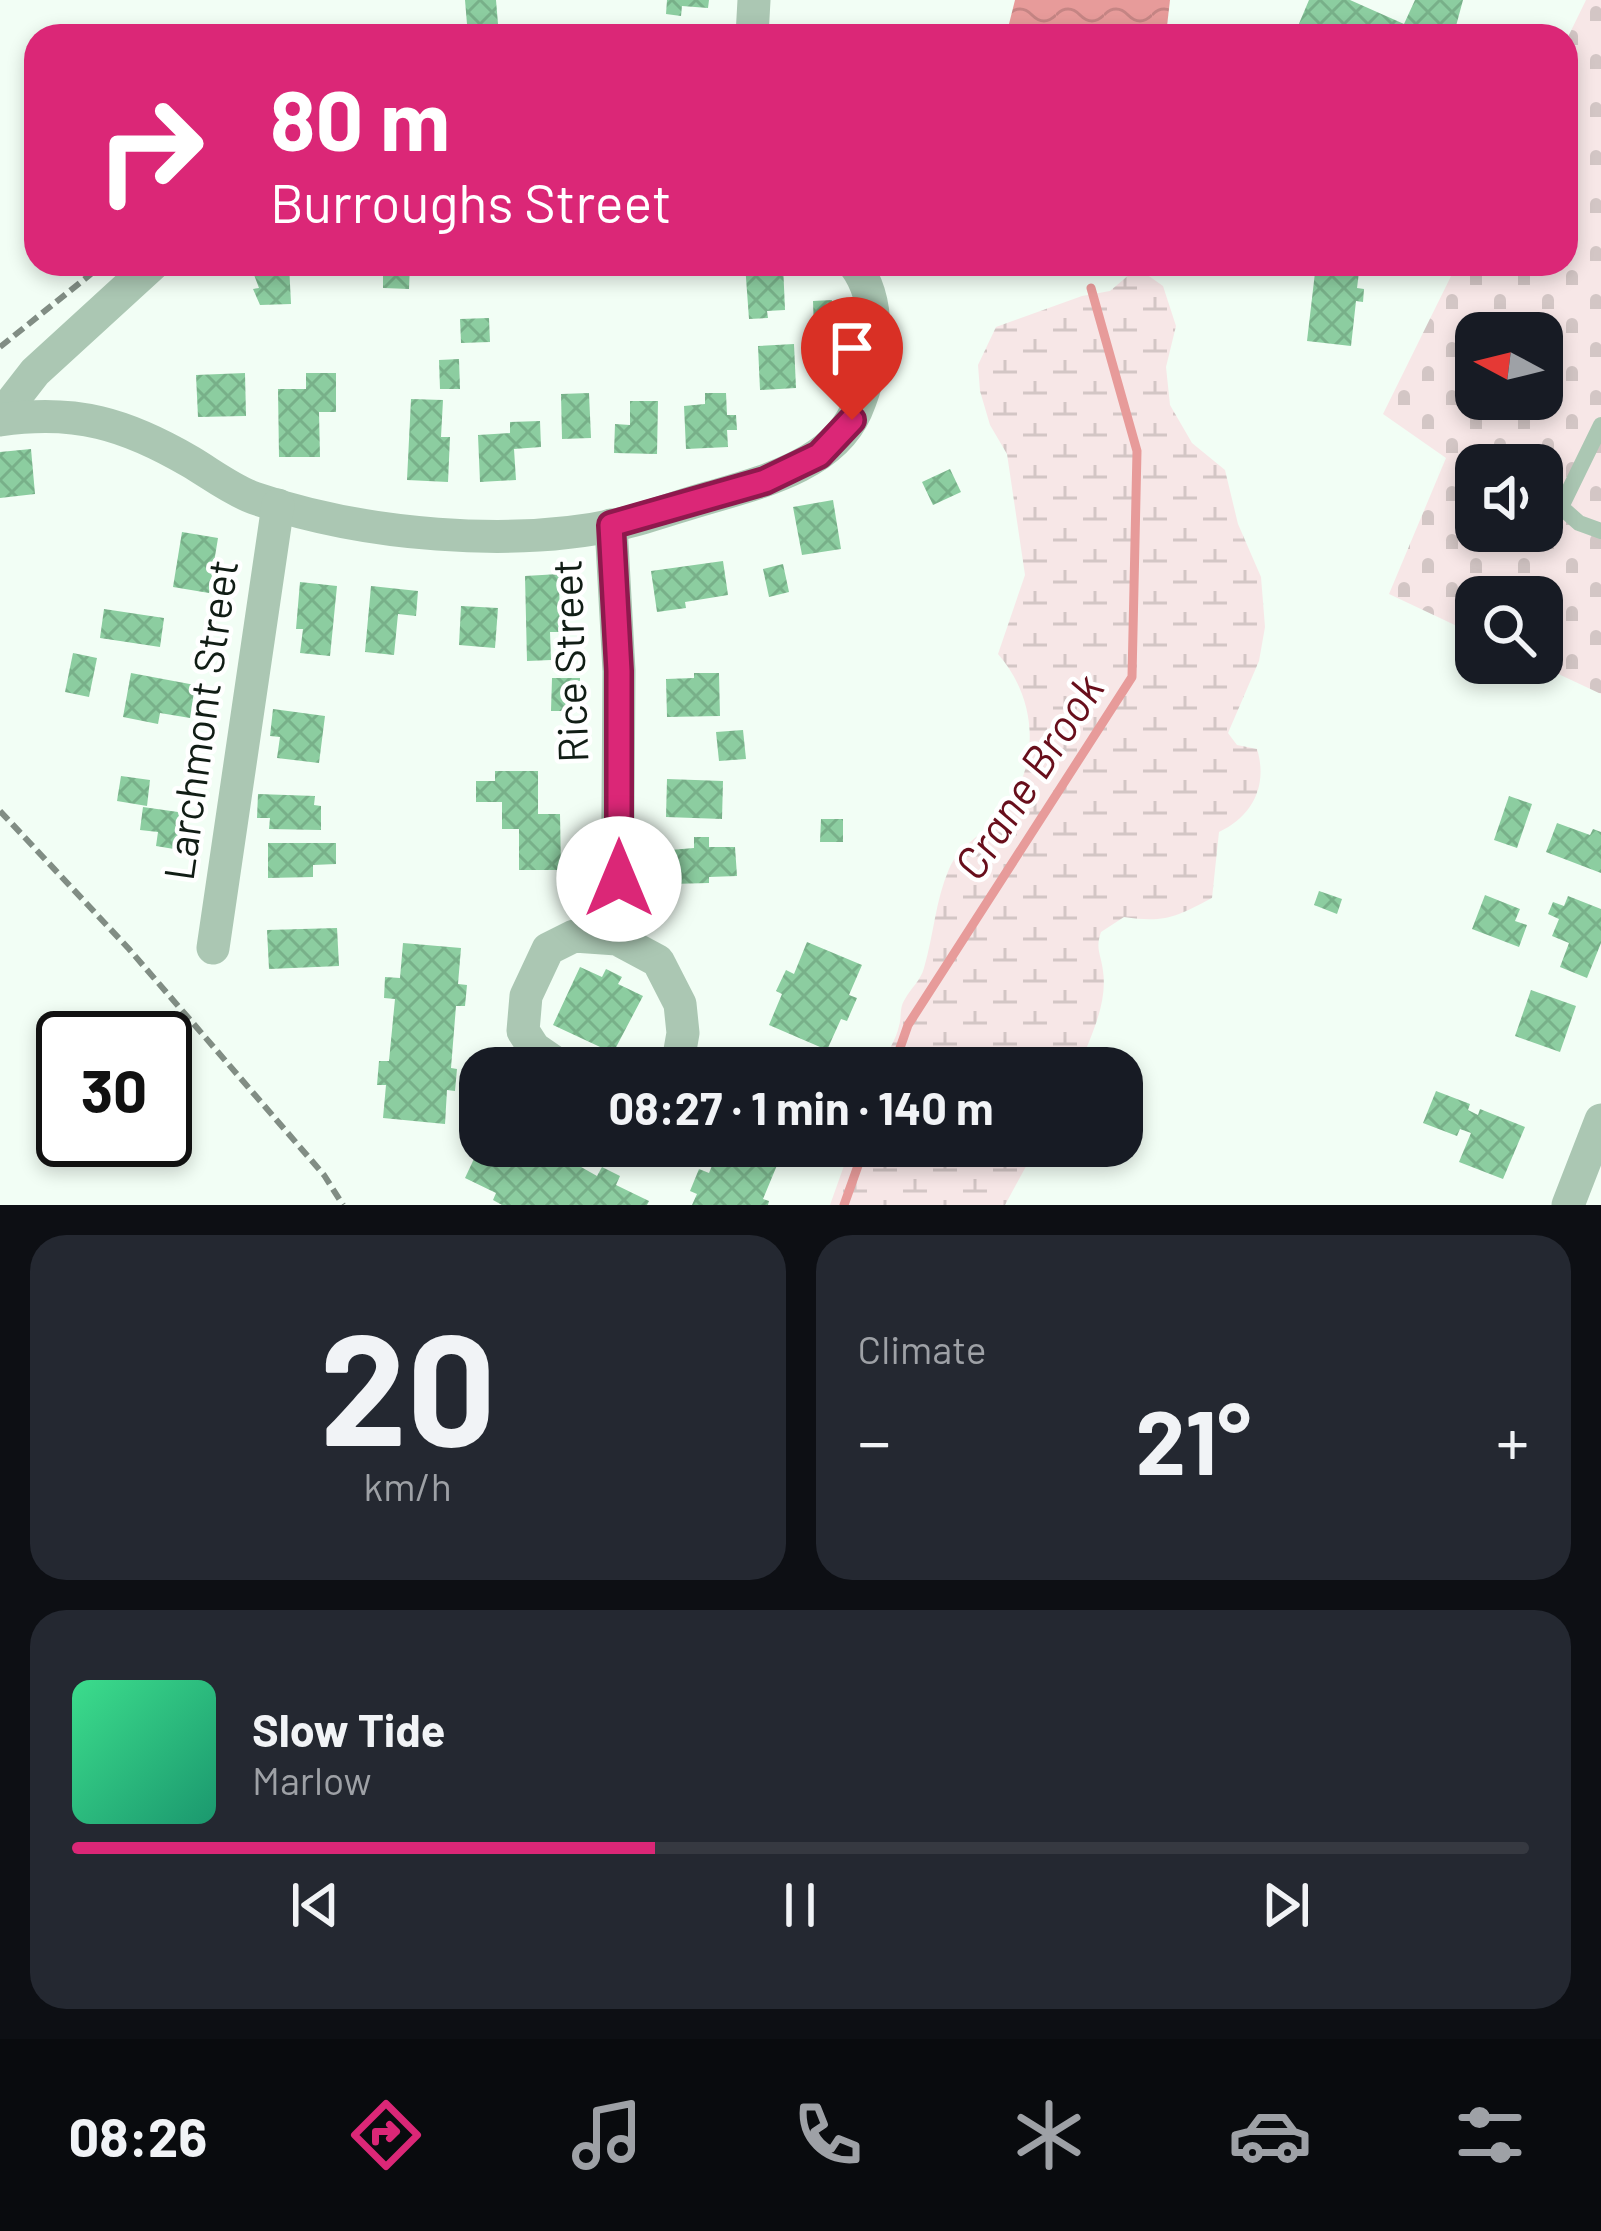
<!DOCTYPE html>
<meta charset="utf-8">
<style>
:root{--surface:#171b24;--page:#242831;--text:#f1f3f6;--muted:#9ea1a6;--line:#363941;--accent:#db2777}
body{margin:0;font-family:Barlow,sans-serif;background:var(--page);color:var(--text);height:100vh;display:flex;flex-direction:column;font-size:45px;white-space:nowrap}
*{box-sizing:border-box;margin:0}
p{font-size:39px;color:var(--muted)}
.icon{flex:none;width:66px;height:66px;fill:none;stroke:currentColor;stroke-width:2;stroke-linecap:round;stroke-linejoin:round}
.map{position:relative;height:1205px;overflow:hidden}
.drawer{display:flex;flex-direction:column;gap:30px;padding:30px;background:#0d0f14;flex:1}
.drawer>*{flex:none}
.hud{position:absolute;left:24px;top:24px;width:1554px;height:252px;border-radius:36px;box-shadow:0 6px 18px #0003;background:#db2777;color:#fff;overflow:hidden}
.needle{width:78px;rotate:277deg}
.fabs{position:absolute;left:1455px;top:312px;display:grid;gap:24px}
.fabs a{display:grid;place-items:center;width:108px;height:108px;border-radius:24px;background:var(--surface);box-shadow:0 6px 18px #0003;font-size:60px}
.speed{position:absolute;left:36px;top:1011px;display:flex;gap:24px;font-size:60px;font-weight:700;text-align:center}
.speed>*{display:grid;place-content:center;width:156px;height:156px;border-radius:50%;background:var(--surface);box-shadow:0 6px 18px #0003;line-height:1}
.speed .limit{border:6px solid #111;border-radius:18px;background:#fff;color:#111}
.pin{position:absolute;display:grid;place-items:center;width:102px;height:102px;color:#fff;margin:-123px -51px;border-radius:50% 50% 50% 0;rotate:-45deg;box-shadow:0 0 12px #0007}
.pin .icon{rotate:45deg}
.me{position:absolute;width:132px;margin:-66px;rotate:0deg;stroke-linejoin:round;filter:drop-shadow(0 0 9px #0008)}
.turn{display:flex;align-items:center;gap:42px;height:252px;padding:0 48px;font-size:54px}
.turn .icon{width:156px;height:156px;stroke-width:2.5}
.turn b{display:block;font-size:84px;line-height:102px}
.big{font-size:90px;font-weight:700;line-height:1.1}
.drawer .widget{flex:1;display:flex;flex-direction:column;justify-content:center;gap:18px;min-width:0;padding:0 42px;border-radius:36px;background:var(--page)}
.drawer .dial{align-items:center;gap:0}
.dial b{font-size:156px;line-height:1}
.song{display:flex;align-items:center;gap:36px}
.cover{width:144px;height:144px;border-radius:18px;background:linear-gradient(135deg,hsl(150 70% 55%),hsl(160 70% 35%))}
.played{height:12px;border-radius:6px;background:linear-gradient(90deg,var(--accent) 40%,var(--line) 40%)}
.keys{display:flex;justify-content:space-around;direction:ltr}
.heat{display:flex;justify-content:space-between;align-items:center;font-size:66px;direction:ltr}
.drawer .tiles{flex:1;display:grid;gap:30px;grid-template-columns:1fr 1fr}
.widget:last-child{grid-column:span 2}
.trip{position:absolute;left:459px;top:1047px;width:684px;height:120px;border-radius:36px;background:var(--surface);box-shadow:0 6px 18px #0003;font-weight:700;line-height:120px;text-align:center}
.tab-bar{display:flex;height:192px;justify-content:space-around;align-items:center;background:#090b0e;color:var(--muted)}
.tab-bar .icon{width:84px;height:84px}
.tab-bar .selected{color:var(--accent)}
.tab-bar b{font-size:54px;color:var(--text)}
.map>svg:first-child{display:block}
.wetland{fill:url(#wetland-marsh)}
.cemetery{fill:url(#cemetery-stones);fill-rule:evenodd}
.water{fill:url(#water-waves)}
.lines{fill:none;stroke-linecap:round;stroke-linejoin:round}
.stream{stroke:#e79b9a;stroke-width:9}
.building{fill:url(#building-cross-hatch)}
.path{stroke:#818d84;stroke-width:6;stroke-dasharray:12 6;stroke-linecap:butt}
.service{stroke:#abc7b3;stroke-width:16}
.minor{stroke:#abc7b3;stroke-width:33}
.route-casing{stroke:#8e194d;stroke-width:30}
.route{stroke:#db2777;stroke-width:21}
.labels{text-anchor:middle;stroke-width:9;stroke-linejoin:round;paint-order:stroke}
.street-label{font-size:42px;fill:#111d15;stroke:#fff}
.water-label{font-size:45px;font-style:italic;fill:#680e1b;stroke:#fff}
</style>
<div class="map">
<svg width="1601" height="1205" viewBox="0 0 1601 1205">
<defs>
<pattern id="wetland-marsh" width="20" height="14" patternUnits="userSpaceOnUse" patternTransform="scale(3)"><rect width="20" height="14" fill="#f7e7e7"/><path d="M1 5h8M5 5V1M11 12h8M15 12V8" fill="none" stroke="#d3c6c5"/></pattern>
<pattern id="cemetery-stones" width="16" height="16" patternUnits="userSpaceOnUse" patternTransform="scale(3)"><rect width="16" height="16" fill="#f7e7e7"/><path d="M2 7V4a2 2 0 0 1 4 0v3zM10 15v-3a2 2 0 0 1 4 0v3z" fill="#d3c6c5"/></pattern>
<pattern id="water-waves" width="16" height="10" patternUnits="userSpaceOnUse" patternTransform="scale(3)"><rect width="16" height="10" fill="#e79b9a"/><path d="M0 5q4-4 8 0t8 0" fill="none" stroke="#c58584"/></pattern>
<pattern id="building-cross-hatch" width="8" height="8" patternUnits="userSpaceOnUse" patternTransform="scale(3)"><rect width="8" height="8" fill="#8ccda0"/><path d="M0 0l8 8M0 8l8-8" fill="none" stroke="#78b089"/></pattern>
</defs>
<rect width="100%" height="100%" fill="#f2fef5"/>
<g class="wetland">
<path d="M1130 274H1146L1163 286 1176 326 1166 367 1170 405 1192 443 1225 470 1238 524 1261 577 1265 627 1259 661 1228 733 1237 745 1257 749C1268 785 1253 816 1219 832L1212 898C1176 917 1165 923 1124 917L1101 932C1095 949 1101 954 1103 971 1108 1003 1090 1039 1078 1068H879C886 1055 896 1040 899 1026 902 1016 899 1008 905 999 911 988 921 980 924 968 934 934 935 902 949 869 960 844 983 835 1000 816 1041 768 1039 701 998 654L1025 575 1007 454 990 425 980 391 978 365 996 327 1082 296 1110 291Z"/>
<polygon points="851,1146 1037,1146 1005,1205 830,1205"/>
</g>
<path class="cemetery" d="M1586 0H1601V694L1535 663H1542V597H1476V635L1389 594 1446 458 1383 414 1457 264H1566V41ZM1476 333H1542V399H1476ZM1476 465H1542V531H1476Z"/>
<polygon class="water" points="1015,0 1170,0 1166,35 1006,36"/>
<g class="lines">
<g class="stream">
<polyline points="893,1068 908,1025 1132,677 1137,451 1091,288"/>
<polyline points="844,1205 865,1146"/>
</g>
</g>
<g class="building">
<polygon points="465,0 496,0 499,36 468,36"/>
<polygon points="667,0 709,0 708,8 682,6 681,16 666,14"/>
<polygon points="1309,0 1350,0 1404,24 1415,0 1463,0 1456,26 1451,24 1446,36 1319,36 1298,26"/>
<polygon points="258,264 289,264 291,304 260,305 253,289 259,288 253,272 258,272"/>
<polygon points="365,264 410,264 409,289 383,288 383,269 365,270"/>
<polygon points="745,264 783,264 785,310 767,311 768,318 749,319"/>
<polygon points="1316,264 1360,264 1357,288 1364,289 1363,302 1356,301 1351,346 1307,341"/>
<polygon points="832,300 832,312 843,312 843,330 814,331 813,301"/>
<polygon points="489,318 490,342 461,343 460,319"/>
<polygon points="794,344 796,388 760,390 758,346"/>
<polygon points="459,359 460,389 440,389 439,360"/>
<polygon points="245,373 246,416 198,417 196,375"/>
<polygon points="306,373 336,373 336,412 319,412 320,457 279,457 278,389 306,389"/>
<polygon points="589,393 591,438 562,439 561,394"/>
<polygon points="705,393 726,393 727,415 736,415 737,430 727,430 728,447 686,449 684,406 705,404"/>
<polygon points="411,399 443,400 441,437 450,437 448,482 407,480"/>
<polygon points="630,401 658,401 657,454 614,453 615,424 630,425"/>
<polygon points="540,421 541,447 514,449 516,480 480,482 478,435 510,433 510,422"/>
<polygon points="31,449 35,494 0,498 0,452"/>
<polygon points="950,469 961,492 933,505 922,482"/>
<polygon points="833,500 841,549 802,555 793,507"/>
<polygon points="182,532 218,538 209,593 173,587"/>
<polygon points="723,561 728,595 685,602 686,608 657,612 651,571"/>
<polygon points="783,564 789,592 769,597 763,569"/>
<polygon points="559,574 560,632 550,632 551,660 527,661 525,576"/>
<polygon points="300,582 337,586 330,656 300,653 303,629 296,629"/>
<polygon points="371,586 418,591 416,616 398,614 394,655 365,652"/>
<polygon points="461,606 498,608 495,648 459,645"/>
<polygon points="104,609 164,618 160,647 100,638"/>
<polygon points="73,653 97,658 89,697 65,692"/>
<polygon points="131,673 195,685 190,718 160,713 158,724 123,717"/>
<polygon points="694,673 719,673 720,716 667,717 666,679 694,678"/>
<polygon points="552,678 580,678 579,711 551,711"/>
<polygon points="273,709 325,716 319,763 277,758 280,737 270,736"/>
<polygon points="743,730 746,759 719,761 716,732"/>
<polygon points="495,771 538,771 538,814 560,814 561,870 519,870 519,829 502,829 502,802 476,802 476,781 495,781"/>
<polygon points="121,776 150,780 147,806 117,801"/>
<polygon points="667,779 723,781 722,819 666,817"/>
<polygon points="258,794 315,796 314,805 321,806 321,830 269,829 270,818 257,818"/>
<polygon points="1509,796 1532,804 1517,848 1494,840"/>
<polygon points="143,807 185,813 180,850 156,846 158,832 140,830"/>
<polygon points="821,819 843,819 843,842 820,842"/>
<polygon points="1557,823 1590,835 1593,829 1601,832 1601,873 1546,852"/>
<polygon points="694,837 709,837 709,847 735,847 737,876 709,877 709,883 671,884 670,850 694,848"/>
<polygon points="268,843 336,843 336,864 313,865 313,877 268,878"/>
<polygon points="1319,891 1342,899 1337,914 1314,905"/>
<polygon points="1485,895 1520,909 1515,921 1527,925 1519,947 1472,929"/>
<polygon points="1568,896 1601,909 1601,943 1587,978 1560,967 1569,943 1552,936 1559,919 1548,914 1553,902 1564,906"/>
<polygon points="337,928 339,966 269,969 267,930"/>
<polygon points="807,942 862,965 849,995 857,998 847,1021 841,1019 827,1050 769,1025 782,994 776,991 786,970 794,974"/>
<polygon points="403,943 461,948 458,984 467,985 465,1006 456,1006 451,1068 457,1069 455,1091 447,1090 445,1124 383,1118 386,1085 377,1085 379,1061 389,1061 395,999 384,998 385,977 400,978"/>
<polygon points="580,967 602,977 606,969 622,977 618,984 643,996 613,1053 553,1025"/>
<polygon points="1531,990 1576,1006 1560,1052 1515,1036"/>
<polygon points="1436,1091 1470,1104 1468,1110 1478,1115 1480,1109 1525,1127 1503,1179 1459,1162 1471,1133 1460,1129 1457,1136 1423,1123"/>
<polygon points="480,1146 544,1146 597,1176 602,1167 620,1176 616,1185 649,1201 647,1205 502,1205 493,1200 496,1193 465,1178"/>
<polygon points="720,1146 785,1146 763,1199 769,1201 768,1205 692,1205 697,1194 690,1191 699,1169 709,1173"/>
</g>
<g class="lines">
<g class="path">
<polyline points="0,347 91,274"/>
<polyline points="0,811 129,949 324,1175 343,1205"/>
</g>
<polyline class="service" points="1601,425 1561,507 1579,523 1601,531"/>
<g class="minor">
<polyline points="752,36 754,0"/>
<polyline points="0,417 35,372 153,264"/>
<path d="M0 420C76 409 126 424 191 462 211 474 232 490 254 498 361 535 513 549 624 523 653 516 682 505 711 497 762 482 832 465 856 411 875 366 885 305 854 264"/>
<polyline points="611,525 619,671 617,939"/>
<polyline points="213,948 278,505"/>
<polyline points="563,1068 534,1048 523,1031 526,996 548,949 574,936 617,939 658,961 680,1004 683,1033 679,1056 672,1068"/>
<polyline points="1568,1205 1601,1120"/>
</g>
</g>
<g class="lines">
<g class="route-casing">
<polyline id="route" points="619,879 619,671 611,525 765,481 819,455 852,420"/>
</g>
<use href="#route" class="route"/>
</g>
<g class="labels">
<g class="street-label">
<text transform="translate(570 661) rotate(-92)" y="15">Rice Street</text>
<text transform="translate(201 720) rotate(-82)" y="15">Larchmont Street</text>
</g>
<g class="water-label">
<text transform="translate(1029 777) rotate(-57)" y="16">Crane Brook</text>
</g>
</g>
</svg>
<div class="fabs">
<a><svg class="needle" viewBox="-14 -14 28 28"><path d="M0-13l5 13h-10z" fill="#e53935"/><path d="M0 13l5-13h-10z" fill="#9ea1a6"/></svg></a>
<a><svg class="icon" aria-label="sound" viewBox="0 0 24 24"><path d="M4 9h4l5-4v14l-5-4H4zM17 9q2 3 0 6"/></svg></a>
<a><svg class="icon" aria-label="search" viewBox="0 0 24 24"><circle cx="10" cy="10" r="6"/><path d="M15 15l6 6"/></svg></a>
</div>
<div class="speed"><div class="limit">30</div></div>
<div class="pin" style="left:852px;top:420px;background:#d93025"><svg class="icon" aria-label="arrive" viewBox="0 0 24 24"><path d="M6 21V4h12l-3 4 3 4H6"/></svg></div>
<svg class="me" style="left:619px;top:879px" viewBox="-20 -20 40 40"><circle r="19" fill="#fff"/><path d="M0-13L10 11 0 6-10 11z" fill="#db2777"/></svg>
<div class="trip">08:27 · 1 min · 140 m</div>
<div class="hud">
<div class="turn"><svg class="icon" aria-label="right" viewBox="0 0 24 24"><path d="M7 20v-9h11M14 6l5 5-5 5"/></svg><div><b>80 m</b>Burroughs Street</div></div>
</div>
</div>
<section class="drawer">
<div class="tiles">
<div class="widget dial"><b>20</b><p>km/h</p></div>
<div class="widget"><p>Climate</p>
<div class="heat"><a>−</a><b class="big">21°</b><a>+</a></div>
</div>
<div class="widget">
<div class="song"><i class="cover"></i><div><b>Slow Tide</b><p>Marlow</p></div></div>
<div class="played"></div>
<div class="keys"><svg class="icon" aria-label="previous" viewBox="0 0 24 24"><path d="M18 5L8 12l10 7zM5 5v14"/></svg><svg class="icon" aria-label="pause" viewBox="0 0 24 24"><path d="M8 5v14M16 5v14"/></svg><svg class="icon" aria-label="next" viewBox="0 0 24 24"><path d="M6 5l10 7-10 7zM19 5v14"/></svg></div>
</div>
</div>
</section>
<nav class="tab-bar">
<b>08:26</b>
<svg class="icon selected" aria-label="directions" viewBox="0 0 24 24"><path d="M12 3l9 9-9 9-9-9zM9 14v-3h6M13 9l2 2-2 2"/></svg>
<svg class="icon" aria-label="music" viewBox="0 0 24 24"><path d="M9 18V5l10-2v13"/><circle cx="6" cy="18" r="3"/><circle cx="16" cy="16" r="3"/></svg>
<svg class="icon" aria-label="phone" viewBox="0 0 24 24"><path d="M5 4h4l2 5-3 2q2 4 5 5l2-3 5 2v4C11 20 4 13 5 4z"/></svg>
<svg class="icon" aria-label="climate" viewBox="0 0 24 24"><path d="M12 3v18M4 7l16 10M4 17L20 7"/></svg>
<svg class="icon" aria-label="car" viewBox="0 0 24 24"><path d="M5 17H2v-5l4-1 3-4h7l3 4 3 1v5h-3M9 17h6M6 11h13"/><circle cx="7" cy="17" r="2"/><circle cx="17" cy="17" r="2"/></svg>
<svg class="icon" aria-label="filters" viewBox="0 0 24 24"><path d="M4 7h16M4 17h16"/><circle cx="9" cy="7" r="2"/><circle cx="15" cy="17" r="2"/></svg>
</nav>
